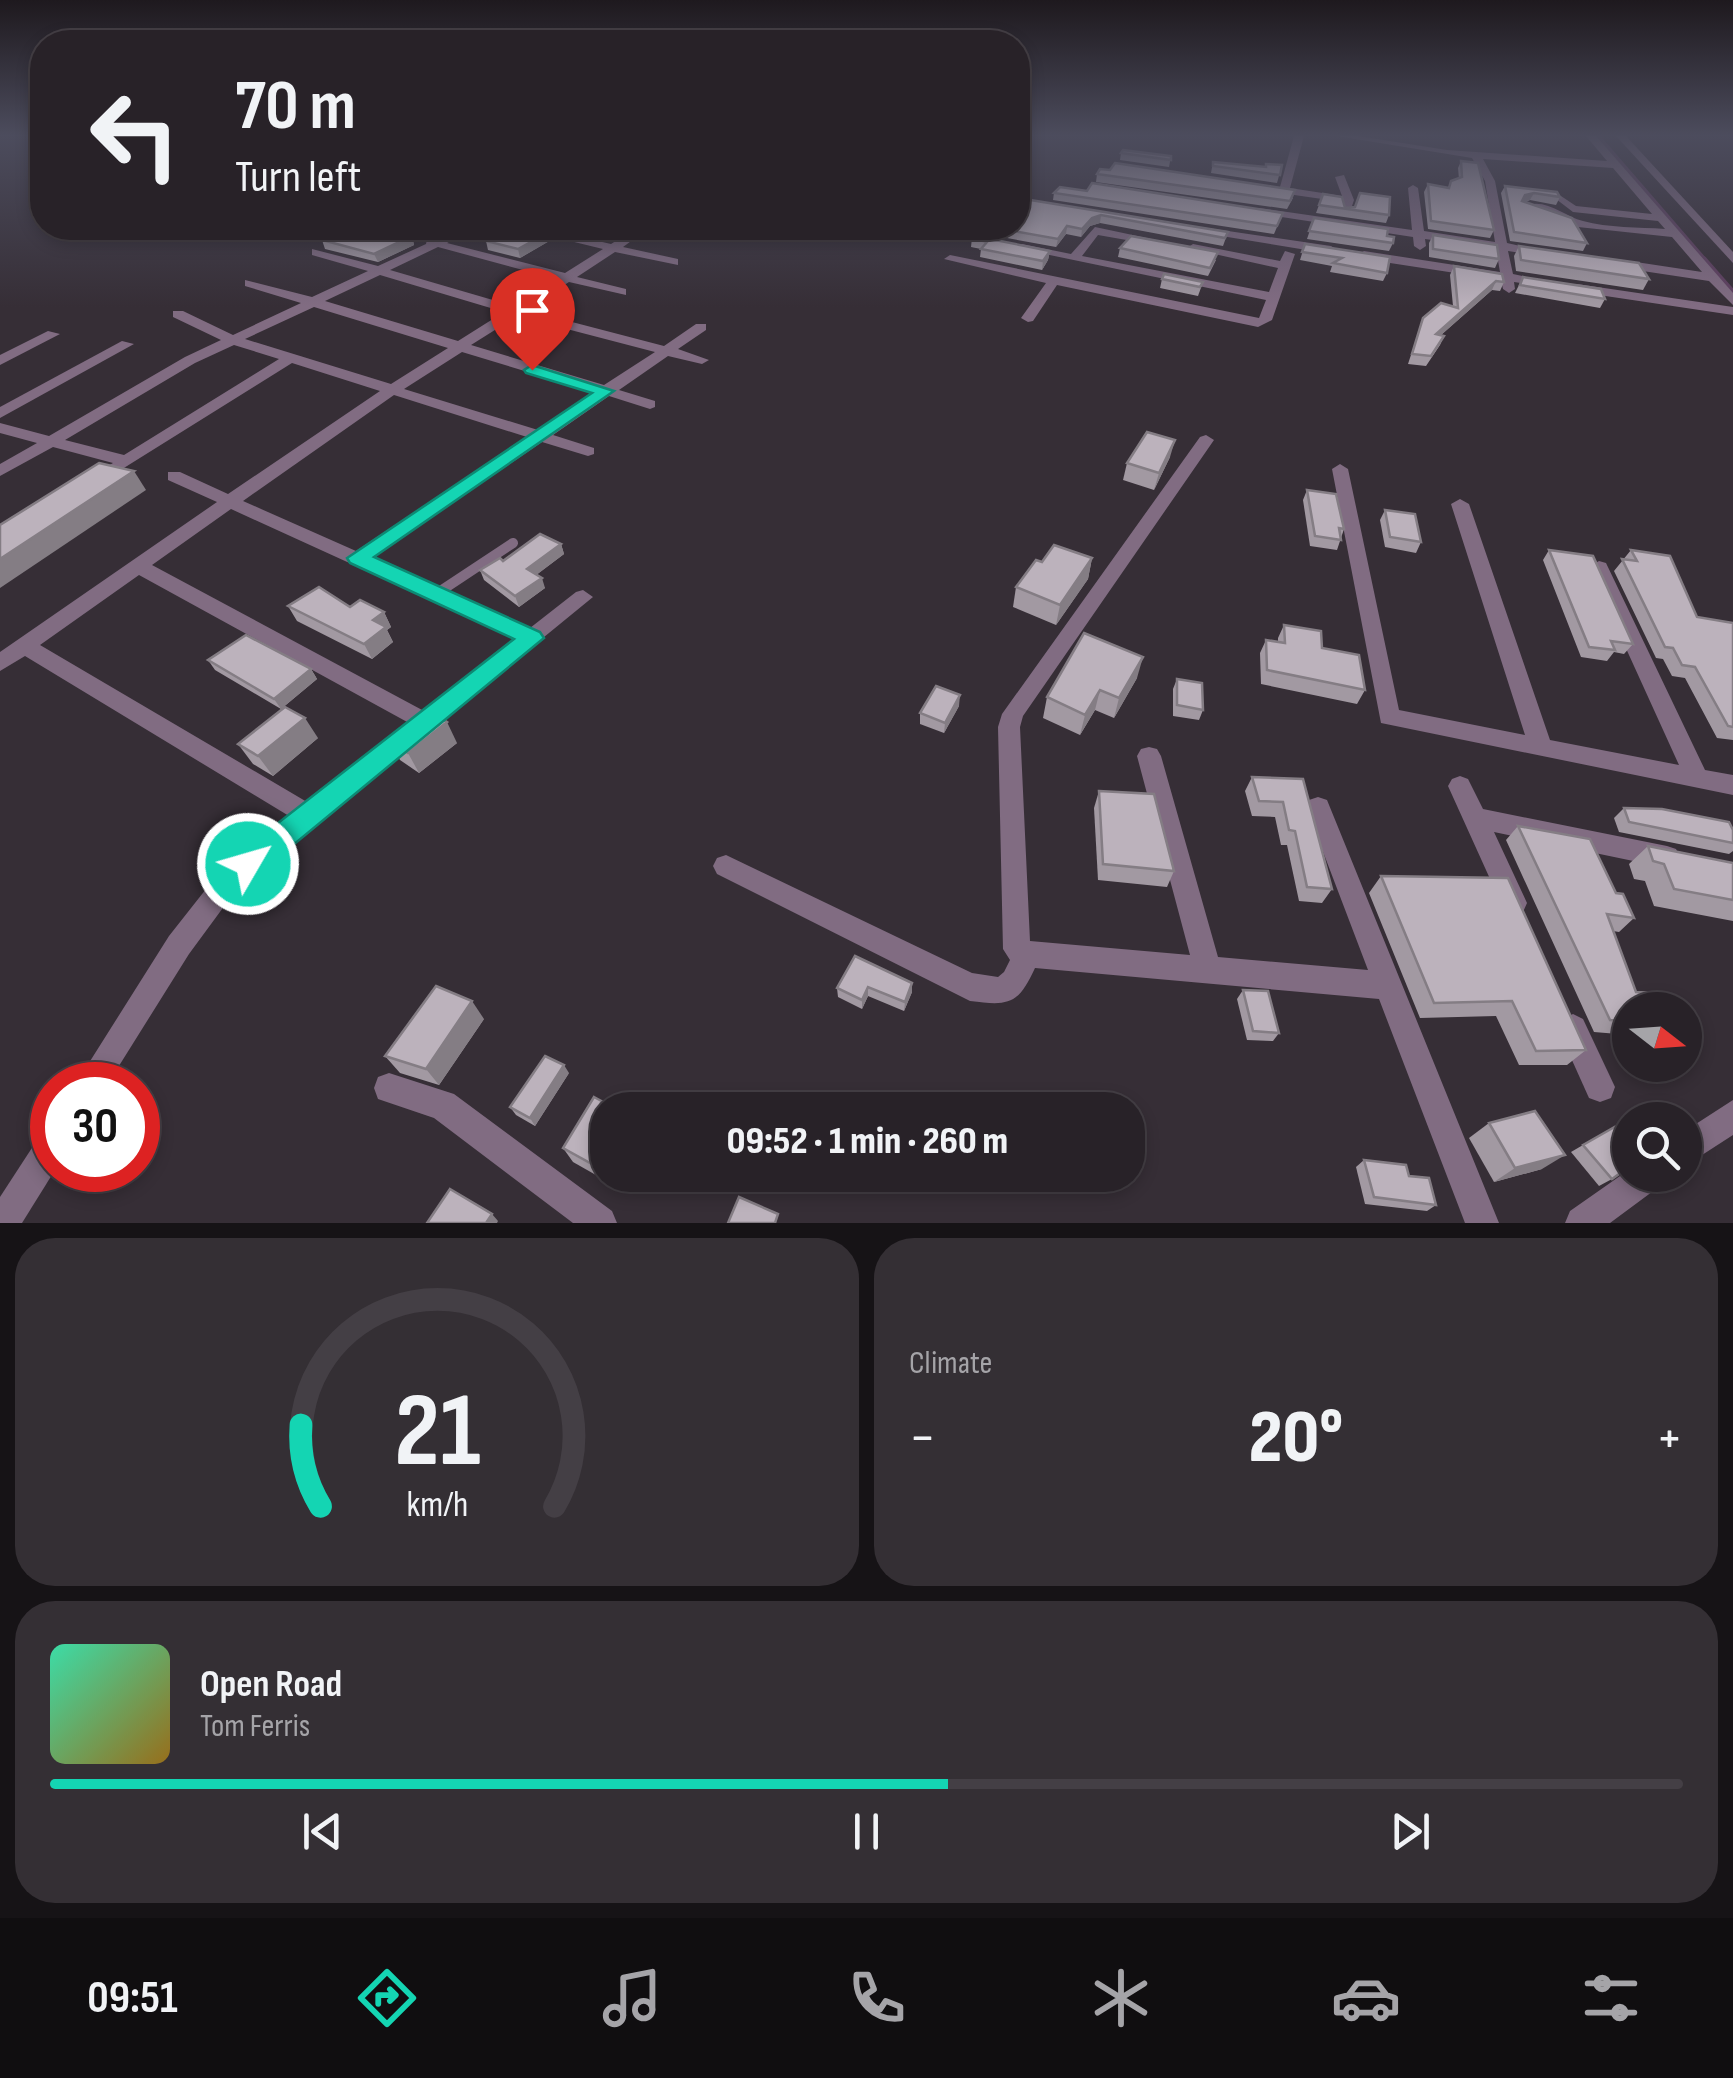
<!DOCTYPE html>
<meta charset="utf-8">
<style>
:root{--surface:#282228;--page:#342f34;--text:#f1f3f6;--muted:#a5a4a8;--line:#443f45;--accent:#14d5b3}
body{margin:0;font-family:"Sofia Sans Condensed",sans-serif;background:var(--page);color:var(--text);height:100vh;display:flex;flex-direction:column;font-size:38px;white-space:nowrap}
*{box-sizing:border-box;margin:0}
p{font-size:32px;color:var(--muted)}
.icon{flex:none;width:55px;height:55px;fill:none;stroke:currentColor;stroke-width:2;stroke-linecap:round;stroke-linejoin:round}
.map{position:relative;height:1223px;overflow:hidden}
.side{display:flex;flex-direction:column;gap:15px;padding:15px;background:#161316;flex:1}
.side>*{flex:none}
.guide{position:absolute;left:30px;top:30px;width:1000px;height:210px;border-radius:40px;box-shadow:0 5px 15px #0003,0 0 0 2px var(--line);background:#282228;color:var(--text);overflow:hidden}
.needle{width:65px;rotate:107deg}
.fabs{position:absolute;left:1612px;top:992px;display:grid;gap:20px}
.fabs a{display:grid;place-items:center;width:90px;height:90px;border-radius:50%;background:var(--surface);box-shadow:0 5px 15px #0003,0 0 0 2px var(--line);font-size:50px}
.speed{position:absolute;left:30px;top:1062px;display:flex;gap:20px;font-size:50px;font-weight:700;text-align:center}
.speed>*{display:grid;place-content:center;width:130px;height:130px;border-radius:50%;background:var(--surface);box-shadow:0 5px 15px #0003,0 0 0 2px var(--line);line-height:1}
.speed .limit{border:15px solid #d22;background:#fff;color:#111}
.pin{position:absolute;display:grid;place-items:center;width:85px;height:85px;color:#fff;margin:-102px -42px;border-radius:50% 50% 50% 0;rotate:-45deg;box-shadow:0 0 10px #0007}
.pin .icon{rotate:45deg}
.me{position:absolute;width:110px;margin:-55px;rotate:52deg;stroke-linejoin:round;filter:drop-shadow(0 0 8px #0008)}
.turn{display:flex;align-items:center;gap:35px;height:210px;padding:0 40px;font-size:45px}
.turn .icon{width:130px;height:130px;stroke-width:2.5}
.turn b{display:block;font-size:70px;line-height:85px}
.big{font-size:75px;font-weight:800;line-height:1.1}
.side .tile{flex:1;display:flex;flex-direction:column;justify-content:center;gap:15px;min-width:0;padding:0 35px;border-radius:40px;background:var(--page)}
.side .dial{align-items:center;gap:0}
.dial svg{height:260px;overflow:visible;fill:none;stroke:var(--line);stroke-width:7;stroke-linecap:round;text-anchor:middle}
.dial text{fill:var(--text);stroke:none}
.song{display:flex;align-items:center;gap:30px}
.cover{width:120px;height:120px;border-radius:15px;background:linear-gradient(135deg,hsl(160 70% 55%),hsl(40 70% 35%))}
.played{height:10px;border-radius:5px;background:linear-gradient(90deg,var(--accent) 55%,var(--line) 55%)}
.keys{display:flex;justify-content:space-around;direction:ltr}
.heat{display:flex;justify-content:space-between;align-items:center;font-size:55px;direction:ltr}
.side .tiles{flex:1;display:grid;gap:15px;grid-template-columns:1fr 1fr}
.tile:last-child{grid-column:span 2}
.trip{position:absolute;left:590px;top:1092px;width:555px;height:100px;border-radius:40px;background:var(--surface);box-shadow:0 5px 15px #0003,0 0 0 2px var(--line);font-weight:800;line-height:100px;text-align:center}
.dock{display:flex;height:160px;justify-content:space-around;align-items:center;background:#100e10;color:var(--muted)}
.dock .icon{width:70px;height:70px}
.dock .active{color:var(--accent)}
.dock b{font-size:45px;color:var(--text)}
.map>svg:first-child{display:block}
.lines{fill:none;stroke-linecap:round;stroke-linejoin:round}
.stream-far1{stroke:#5f4060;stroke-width:4}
.stream{stroke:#5f4060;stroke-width:5}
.lane{stroke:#816c82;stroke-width:10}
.street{fill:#816c82;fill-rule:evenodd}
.wall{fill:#a299a2}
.shaded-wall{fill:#847d84}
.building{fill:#bcb2bc;stroke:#847d84;stroke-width:2.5}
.route{fill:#14d5b3;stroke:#0d8a74;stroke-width:2.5}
</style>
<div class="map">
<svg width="1733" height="1223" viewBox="0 0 1733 1223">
<rect width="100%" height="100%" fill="#362e36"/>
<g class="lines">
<polyline class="stream-far1" points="1598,136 1706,261"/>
<polyline class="stream" points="1704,259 1733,292"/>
<polyline class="lane" points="436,594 513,543"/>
<g class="street">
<polygon points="1294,136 1304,136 1290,188 1342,196 1335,177 1344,175 1354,200 1350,212 1342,212 1343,202 1267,191 1267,187 1280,187"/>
<path d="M1337 136H1358L1447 150 1607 161 1586 136H1596L1733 293V305L1709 281 1616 267 1610 263 1616 259 1702 272 1672 237 1578 227 1554 214 1522 207C1545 196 1563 216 1583 221 1608 228 1639 227 1665 229L1658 221 1573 212 1556 199 1561 196 1576 206 1652 214 1613 168 1483 159 1495 181 1507 243 1548 252 1542 256 1508 251 1513 274 1554 283 1548 287 1514 282 1515 289 1509 293 1503 289 1501 280 1364 259 1358 255 1364 251 1500 272 1496 249 1425 239 1426 246 1420 250 1414 246 1413 237 1255 213 1253 211 1259 208 1412 230 1408 188 1413 185 1418 188 1424 231 1495 242 1485 181 1472 158Z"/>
<polygon points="1616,136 1626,136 1733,252 1733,263"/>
<polygon points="1095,227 1161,241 1155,245 1098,235 1082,256 1269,292 1278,268 1187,248 1193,244 1280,261 1285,251 1295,254 1272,320 1258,327 1057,285 1033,321 1028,322 1021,318 1046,283 944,259 950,255 1259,318 1266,300 1016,248 1022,244 1071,254"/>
<polygon points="1201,227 1331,246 1337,250 1331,254 1197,232 1195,230"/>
<path d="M461 228H475L447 243 565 273 603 249 525 230 524 228H542L611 244 637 228H649L623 247 678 259V265L615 252 577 277 626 289V295L569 282 526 310 664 346 696 324H706V330L678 349 709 360 702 364 668 356 619 390 655 401V407L650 409 609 396 553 435 594 448V454L588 456 542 442 372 558 530 628 576 592 583 590 593 597 239 886 189 954 107 1085H75L169 936 221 870 289 816 25 656 0 671V652L217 502 168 480V472H180L228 494 380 391 292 363 95 486 89 485 86 481 89 477 113 463 53 447 0 476V464L37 443 0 433V423L49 436 185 357 221 340 173 317V311H183L233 335 301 303 245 286V280L312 297 368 271 312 255V249L378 266 426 244 427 239H435ZM438 247 556 279 513 306 390 270ZM380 275 504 312 458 341 325 301ZM314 307 448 348 391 384 245 339ZM517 316 655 352 604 385 471 345ZM234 345 279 359 124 455 65 440 195 363ZM462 352 594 392 538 430 404 389ZM394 395 527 437 356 551 243 501ZM231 509 516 639 424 711 152 565ZM139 575 409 723 307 802 40 645Z"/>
<polygon points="680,228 700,228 711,232 705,236"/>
<polygon points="1577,284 1733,307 1733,315 1572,291 1572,285"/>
<polygon points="48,331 60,334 0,365 0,355"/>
<polygon points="122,341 134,344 0,418 0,407"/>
<path d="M1206 435 1214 440 1023 716 1020 727 1030 941 1190 955 1137 756 1141 749 1149 747 1157 749 1161 756 1218 957 1368 970 1306 807 1309 800 1318 797 1327 800 1499 1223H1465L1379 999 1035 968C1018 1005 1009 1006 970 1001L717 874 713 866 717 858 726 855 972 973 998 977 1004 972 1010 960 1003 949 998 727 1002 714 1200 437Z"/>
<polygon points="1340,464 1348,469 1399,710 1525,735 1451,504 1460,499 1469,504 1550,740 1679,765 1589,567 1599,561 1606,563 1705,770 1733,775 1733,795 1381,723 1332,469"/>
<polygon points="1460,776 1468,779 1483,809 1667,846 1676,849 1680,857 1676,865 1667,868 1494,832 1527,903 1523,912 1514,915 1505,912 1448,786 1452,779"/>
<polygon points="1573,1014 1583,1019 1615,1087 1611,1098 1600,1102 1589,1098 1558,1029 1563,1019"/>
<polygon points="389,1073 454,1094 612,1211 617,1223 573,1223 434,1118 378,1099 374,1088 378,1077"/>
<polygon points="1733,1100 1733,1135 1685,1166 1685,1131"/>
<polygon points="52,1129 55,1170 22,1223 0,1223 0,1197 41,1134"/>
<polygon points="1630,1169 1630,1175 1665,1175 1660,1186 1610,1223 1565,1223 1570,1211"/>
</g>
</g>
<g class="wall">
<polygon points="1121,153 1171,156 1169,167 1120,160"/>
<polygon points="1461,161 1494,230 1490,238 1428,229 1424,192 1428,184 1449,188 1459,179 1458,168"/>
<polygon points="1213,162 1265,167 1266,164 1282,165 1277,183 1211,173"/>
<polygon points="1110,170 1293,198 1287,209 1096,182 1097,174"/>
<polygon points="1505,186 1560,197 1556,205 1530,200 1526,202 1587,243 1583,251 1510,241 1501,193"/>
<polygon points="1087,191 1283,213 1274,234 1053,200 1054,193"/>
<polygon points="1018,198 1228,232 1223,246 1100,223 1090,226 1081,237 1066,234 1056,247 985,234 986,228 1018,228"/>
<polygon points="1319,205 1345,208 1389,215 1386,223 1316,213"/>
<polygon points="1314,218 1393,243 1389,251 1307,239"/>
<polygon points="391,228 450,228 429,235"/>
<polygon points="549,232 551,240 520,258 488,250 486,241"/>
<polygon points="1433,235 1499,259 1495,268 1429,257 1429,243"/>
<polygon points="412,236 414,245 378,262 325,249 322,240"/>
<polygon points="972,238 1050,251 1048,260 1042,270 980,257 981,249 971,247"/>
<polygon points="1305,244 1387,273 1383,281 1330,272 1332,266 1300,260"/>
<polygon points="1519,246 1649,279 1643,290 1516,271 1514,256"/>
<polygon points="1120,248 1216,260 1208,276 1118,257"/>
<polygon points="1454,266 1504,282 1500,291 1492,290 1441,335 1444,336 1440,345 1426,366 1408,364 1423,318 1453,306 1450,275"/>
<polygon points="1523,277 1605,299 1600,308 1515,293"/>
<polygon points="1162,279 1203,282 1198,296 1160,288"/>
<polygon points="1170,457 1154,490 1123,480 1127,463"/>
<polygon points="1307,490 1344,529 1337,550 1310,546 1303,500"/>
<polygon points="1385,510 1421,542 1416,553 1385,547 1380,520"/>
<polygon points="561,544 564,554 536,575 545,588 519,607 484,580 480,570 503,561"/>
<polygon points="1549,550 1633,644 1624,654 1614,652 1607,661 1581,657 1543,560"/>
<polygon points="1631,550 1697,617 1733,623 1733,740 1717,738 1685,678 1672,676 1663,659 1656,658 1614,571"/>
<polygon points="1092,558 1088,579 1056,625 1013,607 1016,587 1042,562"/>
<polygon points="288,606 350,607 384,612 391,627 387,630 393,642 372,659 297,621"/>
<polygon points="1284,625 1322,648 1365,690 1357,704 1261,684 1260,653 1266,640 1278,642 1278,638"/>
<polygon points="208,660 311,669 317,679 281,709 215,670"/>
<polygon points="1137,678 1114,718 1095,710 1080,735 1043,718 1047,697"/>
<polygon points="1177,679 1203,710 1199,720 1173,716 1173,689"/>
<polygon points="959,706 944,733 920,724 920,713"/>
<polygon points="318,738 273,776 253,764 238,744"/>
<polygon points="389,739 457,743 419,773 400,760"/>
<polygon points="1252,777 1303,779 1332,889 1322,903 1299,901 1287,845 1281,845 1275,817 1252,816 1245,791"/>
<polygon points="1099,791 1174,871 1167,887 1098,880 1094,808"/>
<polygon points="1624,808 1733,830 1733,851 1729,854 1619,832 1614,818"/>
<polygon points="1518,826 1616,893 1634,918 1619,932 1613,931 1636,992 1630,1010 1630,1035 1594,1032 1506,840"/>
<polygon points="1648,846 1733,863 1733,921 1654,906 1645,881 1634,879 1629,864"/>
<polygon points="1381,876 1586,1050 1567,1065 1519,1065 1496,1016 1420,1018 1369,893"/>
<polygon points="912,983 912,992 904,1011 868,996 862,1009 838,997 837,988"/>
<polygon points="1243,990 1279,1033 1273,1041 1247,1040 1237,999"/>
<polygon points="484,1019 439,1085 400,1073 385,1056"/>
<polygon points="569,1073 535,1126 516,1115 510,1107"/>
<polygon points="594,1097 610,1183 573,1162 563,1148"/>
<polygon points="1489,1123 1542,1169 1494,1182 1469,1138"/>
<polygon points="1583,1145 1612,1179 1599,1186 1571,1152"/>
<polygon points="1364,1160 1409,1176 1436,1205 1427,1211 1365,1204 1356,1167"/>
</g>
<g class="shaded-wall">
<polygon points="1534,193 1530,200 1521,203 1525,195"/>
<polygon points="1101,215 1100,223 1090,226 1081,237 1082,229 1092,218"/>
<polygon points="1067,226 1066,234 1056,247 1058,239"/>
<polygon points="427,228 450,228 429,235"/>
<polygon points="549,232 551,240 520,258 518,249"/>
<polygon points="412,236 414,245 378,262 374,254"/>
<polygon points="1050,251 1048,260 1042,270 1043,261"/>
<polygon points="1496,281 1492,290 1432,343 1436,334"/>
<polygon points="1175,440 1170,457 1154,490 1159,473"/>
<polygon points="134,471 146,490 0,588 0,559"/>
<polygon points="561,544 564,554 531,579 527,569"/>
<polygon points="1092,558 1088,579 1056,625 1060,605"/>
<polygon points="542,578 545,588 519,607 515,596"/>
<polygon points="384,612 391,627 387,630 393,642 372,659 364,644 373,620"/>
<polygon points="1143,657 1137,678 1114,718 1119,698"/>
<polygon points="311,669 317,679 281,709 274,699"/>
<polygon points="1100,690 1095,710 1080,735 1085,715"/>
<polygon points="960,695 959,706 944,733 945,723"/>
<polygon points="305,718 318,738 273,776 258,756"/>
<polygon points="447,722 457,743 419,773 408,753"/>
<polygon points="912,983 912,992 904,1011 905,1002"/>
<polygon points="868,987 868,996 862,1009 862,1000"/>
<polygon points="472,1001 484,1019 439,1085 426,1069"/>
<polygon points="564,1065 569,1073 535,1126 530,1118"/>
<polygon points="1565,1155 1542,1169 1494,1182 1515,1168"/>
<polygon points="608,1157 608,1175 614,1175 610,1183 601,1169"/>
<polygon points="492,1214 498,1221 497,1223 486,1223"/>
</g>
<g class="building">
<polygon points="1123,150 1171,156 1171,160 1121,153"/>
<polygon points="1461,161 1478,163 1494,230 1431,221 1428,184 1449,188 1451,181 1462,177"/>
<polygon points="1213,162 1266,167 1266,164 1282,165 1280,175 1213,166"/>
<polygon points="1115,163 1295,190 1290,201 1097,174 1100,169 1110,170"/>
<polygon points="1092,183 1283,213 1277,226 1054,193 1060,187 1087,191"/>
<polygon points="1505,186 1557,192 1560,197 1534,193 1525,195 1522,201 1572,218 1587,243 1514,232"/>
<polygon points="1360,193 1390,197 1389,215 1319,205 1323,194 1342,197 1345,208 1355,207"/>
<polygon points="1018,198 1228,232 1225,238 1101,215 1092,218 1082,229 1067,226 1058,239 996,228 1018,228"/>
<polygon points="1314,218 1388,229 1387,236 1394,237 1393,243 1309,231"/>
<polygon points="350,228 385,228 412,236 374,254 322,240"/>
<polygon points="513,228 533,228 549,232 518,249 486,241"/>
<polygon points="1433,235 1497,245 1499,259 1433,249"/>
<polygon points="975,236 1050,251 1043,261 981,249 987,242 972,238"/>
<polygon points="1131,236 1218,252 1210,268 1120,248"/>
<polygon points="1305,244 1390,257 1387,273 1333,263 1342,258 1302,252"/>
<polygon points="1519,246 1639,263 1649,279 1521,260"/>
<polygon points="1454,266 1502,274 1504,282 1496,281 1436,334 1444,336 1431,356 1412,354 1423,318 1441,303 1458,308"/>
<polygon points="1164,274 1203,282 1200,287 1162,279"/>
<polygon points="1523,277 1601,289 1605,299 1520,285"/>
<polygon points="1147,432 1175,440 1159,473 1127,463"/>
<polygon points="99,463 134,471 0,559 0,525"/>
<polygon points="1307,490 1336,494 1344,529 1339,528 1341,540 1315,536"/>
<polygon points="1385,510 1415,514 1421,542 1390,537"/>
<polygon points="540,534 561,544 527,569 542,578 515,596 480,570 500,558 503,561"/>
<polygon points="1054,545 1092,558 1060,605 1016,587 1036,560 1042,562"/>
<polygon points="1549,550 1593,556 1633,644 1611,641 1615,650 1589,647"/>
<polygon points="1631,550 1670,556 1697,617 1733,623 1733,727 1728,726 1695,667 1682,665 1673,648 1665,647 1622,559 1637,561"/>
<polygon points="319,587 350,607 360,600 384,612 373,620 386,627 364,644 288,606"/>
<polygon points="1284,625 1321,631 1322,648 1359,655 1365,690 1267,670 1266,640 1285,643"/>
<polygon points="1084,633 1143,657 1119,698 1100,690 1085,715 1047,697"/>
<polygon points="246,635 311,669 274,699 208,660"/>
<polygon points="1177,679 1202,683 1203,710 1177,705"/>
<polygon points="936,686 960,695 945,723 920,713"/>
<polygon points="285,707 305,718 258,756 238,744"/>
<polygon points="427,709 447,722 408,753 389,739"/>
<polygon points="1252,777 1303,779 1332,889 1307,887 1295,831 1289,830 1283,802 1259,801"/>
<polygon points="1099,791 1154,794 1174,871 1103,864"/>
<polygon points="1624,808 1662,809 1729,822 1733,830 1733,843 1629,822"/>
<polygon points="1518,826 1590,839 1616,893 1623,894 1634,918 1607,914 1636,992 1655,993 1663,1010 1630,1010 1630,1021 1610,1020"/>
<polygon points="1648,846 1733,863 1733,900 1674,889 1664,864 1653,861"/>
<polygon points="1381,876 1508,878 1586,1050 1536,1051 1512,1001 1434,1003"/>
<polygon points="855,956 912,983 905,1002 868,987 862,1000 837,988"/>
<polygon points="436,986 472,1001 426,1069 385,1056"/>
<polygon points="1243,990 1268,991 1279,1033 1253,1031"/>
<polygon points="545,1056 564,1065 530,1118 510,1107"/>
<polygon points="594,1097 618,1110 608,1110 608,1157 601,1169 563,1148"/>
<polygon points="1535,1111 1565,1155 1515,1168 1489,1123"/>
<polygon points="1618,1125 1630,1138 1630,1166 1612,1179 1583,1145"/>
<polygon points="1364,1160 1406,1165 1409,1176 1429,1178 1436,1205 1374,1197"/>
<polygon points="450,1189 492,1214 486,1223 427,1223"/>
<polygon points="739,1197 778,1214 775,1223 728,1223"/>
</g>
<linearGradient id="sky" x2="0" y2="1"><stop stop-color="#1e191e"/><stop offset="0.44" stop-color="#4c4c5d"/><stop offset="1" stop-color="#4c4c5d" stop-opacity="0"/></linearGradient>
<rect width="1733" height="307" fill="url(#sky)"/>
<polygon class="route" points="532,365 614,391 374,557 540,632 544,638 258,874 248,877 237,874 233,864 237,855 514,639 350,563 347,558 592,393 526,373 524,370"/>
</svg>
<div class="fabs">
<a><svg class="needle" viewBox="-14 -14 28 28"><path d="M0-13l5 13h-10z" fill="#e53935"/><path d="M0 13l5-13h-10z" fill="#a5a4a8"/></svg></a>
<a><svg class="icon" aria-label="search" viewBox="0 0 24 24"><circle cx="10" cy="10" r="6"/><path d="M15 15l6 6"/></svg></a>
</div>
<div class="speed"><div class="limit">30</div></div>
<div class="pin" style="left:532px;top:370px;background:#d93025"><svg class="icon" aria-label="arrive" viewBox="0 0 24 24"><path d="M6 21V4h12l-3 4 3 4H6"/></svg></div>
<svg class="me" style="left:248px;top:864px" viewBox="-20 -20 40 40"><circle r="17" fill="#14d5b3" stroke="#fff" stroke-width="3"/><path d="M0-11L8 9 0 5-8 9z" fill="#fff"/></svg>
<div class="trip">09:52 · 1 min · 260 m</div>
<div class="guide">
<div class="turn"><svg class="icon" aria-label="left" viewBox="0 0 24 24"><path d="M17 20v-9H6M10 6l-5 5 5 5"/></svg><div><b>70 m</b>Turn left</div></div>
</div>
</div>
<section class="side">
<div class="tiles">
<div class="tile dial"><svg viewBox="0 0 100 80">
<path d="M14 69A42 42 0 1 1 86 69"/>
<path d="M14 69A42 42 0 0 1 8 44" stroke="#14d5b3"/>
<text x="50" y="56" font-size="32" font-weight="700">21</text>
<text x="50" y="72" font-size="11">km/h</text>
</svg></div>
<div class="tile"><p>Climate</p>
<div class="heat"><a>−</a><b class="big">20°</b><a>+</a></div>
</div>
<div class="tile">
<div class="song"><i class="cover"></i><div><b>Open Road</b><p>Tom Ferris</p></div></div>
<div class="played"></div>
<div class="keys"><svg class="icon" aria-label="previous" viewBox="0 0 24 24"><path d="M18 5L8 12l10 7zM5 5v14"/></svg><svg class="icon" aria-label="pause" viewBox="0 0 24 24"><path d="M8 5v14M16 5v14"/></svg><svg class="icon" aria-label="next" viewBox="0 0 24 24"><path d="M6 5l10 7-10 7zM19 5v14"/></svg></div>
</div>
</div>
</section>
<nav class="dock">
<b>09:51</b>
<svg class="icon active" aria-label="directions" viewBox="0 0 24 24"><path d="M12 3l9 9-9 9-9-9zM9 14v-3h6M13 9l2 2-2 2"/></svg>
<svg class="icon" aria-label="music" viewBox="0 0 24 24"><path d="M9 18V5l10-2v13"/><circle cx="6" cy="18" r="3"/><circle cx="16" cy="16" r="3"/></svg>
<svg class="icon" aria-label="phone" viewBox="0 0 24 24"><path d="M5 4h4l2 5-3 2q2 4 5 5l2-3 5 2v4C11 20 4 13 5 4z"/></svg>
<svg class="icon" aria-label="climate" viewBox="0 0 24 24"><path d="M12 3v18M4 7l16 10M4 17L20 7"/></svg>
<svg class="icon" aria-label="car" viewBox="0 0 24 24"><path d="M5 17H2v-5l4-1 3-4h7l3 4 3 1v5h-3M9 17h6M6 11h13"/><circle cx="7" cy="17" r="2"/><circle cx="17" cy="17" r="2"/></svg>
<svg class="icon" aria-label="filters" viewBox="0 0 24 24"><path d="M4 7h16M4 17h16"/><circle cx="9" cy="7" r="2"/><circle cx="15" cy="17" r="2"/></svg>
</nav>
